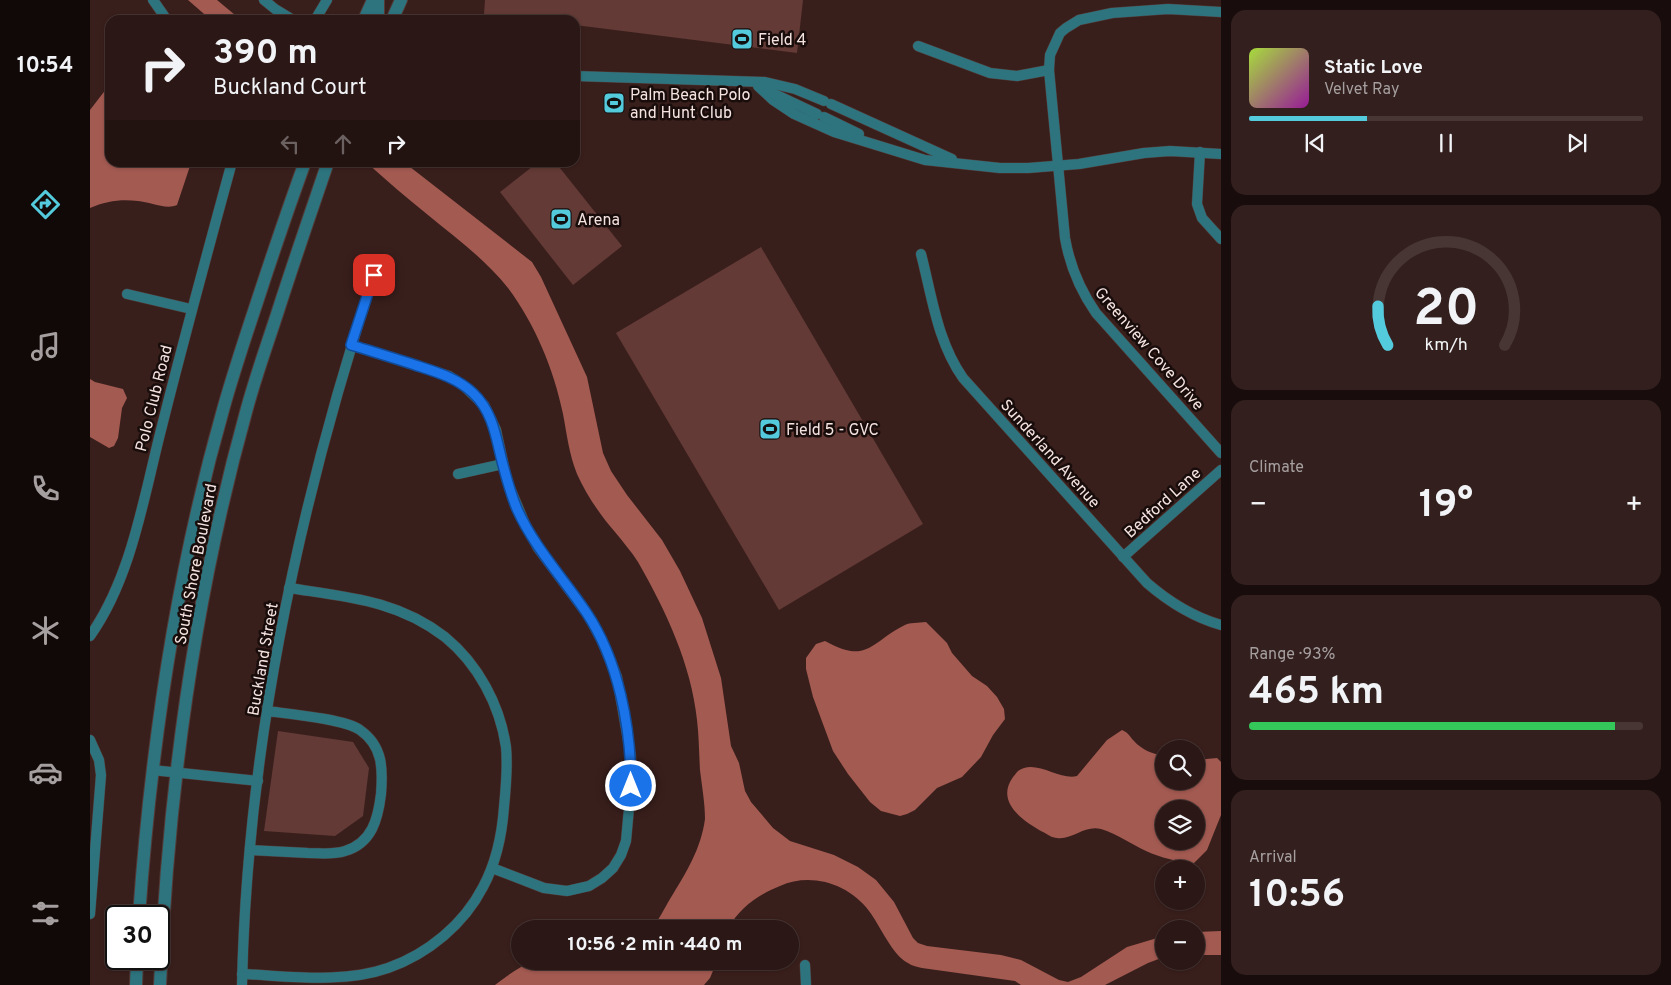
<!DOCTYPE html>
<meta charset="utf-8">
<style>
:root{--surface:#2b1715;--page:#33201e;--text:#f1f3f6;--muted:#a69fa0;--line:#473634;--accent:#54cadd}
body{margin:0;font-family:Overpass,sans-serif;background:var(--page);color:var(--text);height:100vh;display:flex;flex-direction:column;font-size:19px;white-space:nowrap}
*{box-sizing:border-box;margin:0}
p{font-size:16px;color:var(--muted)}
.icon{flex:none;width:28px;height:28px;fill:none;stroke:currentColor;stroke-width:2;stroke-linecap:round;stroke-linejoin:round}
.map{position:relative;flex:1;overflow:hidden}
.panel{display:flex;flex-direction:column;gap:10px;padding:10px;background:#180d0c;width:450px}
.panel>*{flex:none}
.banner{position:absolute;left:15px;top:15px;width:475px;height:152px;border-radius:15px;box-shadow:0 1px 4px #0004,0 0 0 1px var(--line);background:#2b1715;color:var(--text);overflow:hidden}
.fabs{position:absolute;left:1065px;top:740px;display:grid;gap:10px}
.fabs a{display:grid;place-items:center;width:50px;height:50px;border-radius:50%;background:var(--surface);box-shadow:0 1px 4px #0004,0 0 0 1px var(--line);font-size:25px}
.speed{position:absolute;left:15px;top:905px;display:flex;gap:10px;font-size:25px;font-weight:700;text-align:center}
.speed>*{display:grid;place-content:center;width:65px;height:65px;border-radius:50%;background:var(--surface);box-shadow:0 1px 4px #0004,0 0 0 1px var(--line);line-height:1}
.speed .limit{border:2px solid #111;border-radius:8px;background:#fff;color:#111}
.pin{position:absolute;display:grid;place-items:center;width:42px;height:42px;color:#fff;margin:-21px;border-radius:10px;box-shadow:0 2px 8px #0006}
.me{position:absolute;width:55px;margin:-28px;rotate:0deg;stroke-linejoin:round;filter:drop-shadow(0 0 4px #0008)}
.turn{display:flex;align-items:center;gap:18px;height:105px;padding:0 25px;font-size:22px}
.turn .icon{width:65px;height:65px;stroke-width:2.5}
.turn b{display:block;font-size:35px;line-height:42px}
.lanes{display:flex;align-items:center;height:48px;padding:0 25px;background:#0003;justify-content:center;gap:25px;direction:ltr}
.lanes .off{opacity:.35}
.big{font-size:38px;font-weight:700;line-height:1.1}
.panel .card{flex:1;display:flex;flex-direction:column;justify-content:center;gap:8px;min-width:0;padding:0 18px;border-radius:15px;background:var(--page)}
.panel .dial{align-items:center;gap:0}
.dial svg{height:130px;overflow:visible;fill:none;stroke:var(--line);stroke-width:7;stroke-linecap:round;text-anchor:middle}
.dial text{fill:var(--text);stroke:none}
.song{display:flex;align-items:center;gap:15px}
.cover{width:60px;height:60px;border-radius:8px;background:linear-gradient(135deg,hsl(80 70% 55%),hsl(300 70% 35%))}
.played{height:5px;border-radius:2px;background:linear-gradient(90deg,var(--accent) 30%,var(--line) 30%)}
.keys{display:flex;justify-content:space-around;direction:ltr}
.heat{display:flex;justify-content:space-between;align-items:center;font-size:28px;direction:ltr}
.charge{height:8px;border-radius:4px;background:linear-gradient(90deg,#34c759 93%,var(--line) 0)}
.trip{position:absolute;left:421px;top:920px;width:288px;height:50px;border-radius:25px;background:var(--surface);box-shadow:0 1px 4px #0004,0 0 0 1px var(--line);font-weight:700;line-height:50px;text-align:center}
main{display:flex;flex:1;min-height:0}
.menu{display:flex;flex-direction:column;width:90px;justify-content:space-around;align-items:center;background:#110908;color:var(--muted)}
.menu .icon{width:35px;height:35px}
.menu .on{color:var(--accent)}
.menu b{font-size:22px;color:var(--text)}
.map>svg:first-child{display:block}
.green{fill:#633a35}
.water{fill:#a35a51;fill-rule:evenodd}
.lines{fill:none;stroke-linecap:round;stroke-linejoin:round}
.minor-casing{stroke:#533a37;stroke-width:11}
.tertiary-casing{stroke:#533a37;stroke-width:14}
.minor{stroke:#2d747f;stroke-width:10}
.tertiary{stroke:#2d747f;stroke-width:12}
.route-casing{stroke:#114b97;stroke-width:12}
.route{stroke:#1a73e8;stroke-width:9}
.labels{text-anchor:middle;stroke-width:5;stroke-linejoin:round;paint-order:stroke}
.poi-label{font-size:16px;fill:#f5e3e0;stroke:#180d0b;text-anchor:start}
.street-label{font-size:16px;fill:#f5e3e0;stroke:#180d0b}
</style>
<main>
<nav class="menu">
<b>10:54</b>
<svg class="icon on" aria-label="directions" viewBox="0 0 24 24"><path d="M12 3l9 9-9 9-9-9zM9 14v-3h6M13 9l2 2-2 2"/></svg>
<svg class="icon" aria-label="music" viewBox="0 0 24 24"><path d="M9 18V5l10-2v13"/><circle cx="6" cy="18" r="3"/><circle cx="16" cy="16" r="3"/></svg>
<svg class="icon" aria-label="phone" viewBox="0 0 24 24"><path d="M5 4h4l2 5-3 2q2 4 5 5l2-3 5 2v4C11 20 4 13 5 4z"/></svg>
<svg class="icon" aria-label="climate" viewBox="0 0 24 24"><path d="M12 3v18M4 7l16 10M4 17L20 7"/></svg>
<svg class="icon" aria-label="car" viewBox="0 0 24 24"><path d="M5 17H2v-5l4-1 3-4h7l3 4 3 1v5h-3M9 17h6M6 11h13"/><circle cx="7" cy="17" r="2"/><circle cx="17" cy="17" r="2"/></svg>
<svg class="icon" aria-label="filters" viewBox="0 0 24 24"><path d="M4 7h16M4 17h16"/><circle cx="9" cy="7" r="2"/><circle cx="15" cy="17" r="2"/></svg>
</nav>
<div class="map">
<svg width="1131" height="985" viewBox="0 0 1131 985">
<rect width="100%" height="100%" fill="#391f1c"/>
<g class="green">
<polygon points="395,0 713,0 707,53 485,25 485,20 440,20 394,14"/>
<polygon points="447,163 466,163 532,246 483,285 410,192"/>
<polygon points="671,247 833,524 689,610 526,333"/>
<polygon points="188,731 263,742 279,768 273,816 245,836 174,831"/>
</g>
<g class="water">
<polygon points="98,0 127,0 151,20 121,20"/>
<path d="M20 84V162L101 163 87 205C76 210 60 202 48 201 31 199 16 201 0 208V110Z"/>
<path d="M277 163H315L442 262 451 277 497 377 513 453 521 471 537 495 572 540 590 571 612 618 631 678 641 746 649 763 655 791 661 802 683 828 700 841 744 855 768 867 786 880 804 902 823 938 828 943 837 946 911 955 931 960 969 980 978 982 991 977 1037 947 1074 936V957L1058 963 1015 985H931L925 981 832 968C828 967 822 966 818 963 802 955 790 925 779 911 759 884 721 872 690 886 668 895 650 907 638 929H561C569 920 574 909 580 899 596 873 611 849 615 819 615 803 612 787 610 770 609 753 609 736 607 720 601 664 576 611 548 562 541 551 533 542 525 532 510 515 496 494 487 474 479 454 477 435 473 414 464 370 445 324 418 288 395 259 366 238 338 215 317 198 297 181 277 163Z"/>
<polygon points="0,379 5,382 33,389 37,398 32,408 28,438 24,446 19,448 0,437"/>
<path d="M836 622 857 643 862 653 882 676 897 686 907 697 914 709 915 719 903 735 891 757 872 777 847 788 825 810 817 814 810 816 791 811 780 802 758 774 743 751 723 697 716 669V658L726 644 735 641C777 664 779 644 813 626 819 622 829 623 836 622Z"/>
<path d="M1032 730C1039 733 1039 736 1044 741 1052 750 1063 754 1074 756V781H1106V760L1127 758 1131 762V815L1117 850 1103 864C1087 861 1071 858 1056 851 1041 844 1027 834 1011 829 994 825 983 840 967 838 962 838 957 834 953 832 933 821 905 802 923 777 925 775 926 773 928 771 945 758 970 781 987 776L1017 740ZM1074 809H1106V841H1074Z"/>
<polygon points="1131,931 1131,955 1106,955 1106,932"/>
<path d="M490 961H627L620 978 614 985H405C413 979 422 972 431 967 447 959 472 967 490 961Z"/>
</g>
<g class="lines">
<g class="minor-casing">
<g id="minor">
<polyline points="63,0 77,20"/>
<polyline points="174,0 185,9 203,20"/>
<path d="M1131 12 1078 9 1022 13 989 20 976 28 970 33 960 55 959 70 975 238C980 267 990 290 1006 313L1131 453"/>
<polyline points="225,20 237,0"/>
<polyline points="828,46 900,73 927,76 959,70"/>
<polyline points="485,76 675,82 705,89 734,101"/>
<polyline points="668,86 683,100 704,114 744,132 835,160 910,168 938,168 989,164 1054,153 1080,151 1131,154"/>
<polyline points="674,89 727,114"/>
<polyline points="741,104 862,159"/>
<polyline points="734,117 769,134"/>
<polyline points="1110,152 1107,204 1112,218 1131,239"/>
<path d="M831 254C842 296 847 341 873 378L1057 583C1079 602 1103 617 1131 625"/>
<polyline points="37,294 101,309"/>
<polyline points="261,345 359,376 374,386 394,405 406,430 417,481 435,524 448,548 498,615 512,641 527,677 541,757 541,786 536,841 531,855 523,868 512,878 499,886 477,891 454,888 402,868"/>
<polyline points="368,474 413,464"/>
<polyline points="1033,557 1131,470"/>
<path d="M0 636C42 577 54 495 72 426 94 338 118 250 142 162"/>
<polyline points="0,740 9,760 11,775 0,914"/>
<polyline points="62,770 168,781"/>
<path d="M160 850C179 851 198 852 218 853 230 853 243 855 255 851 282 843 288 819 291 794 293 769 293 746 270 730 255 719 199 714 177 711"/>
<polyline points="715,965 716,985"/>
<path d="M152 974C200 976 252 984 298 968 338 954 374 924 393 887 407 861 412 835 414 807 416 787 418 767 416 747 410 705 388 664 355 637 307 600 257 597 199 588"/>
<path d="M152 985C157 743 209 504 284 275"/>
</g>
</g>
<g class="tertiary-casing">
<g id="tertiary">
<polyline points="288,0 288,20"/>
<polyline points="274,20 283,0"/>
<polyline points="302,20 311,0"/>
<path d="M49 916C61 746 86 575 133 410 143 374 155 338 167 302 182 256 198 209 215 162"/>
<polyline points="46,985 47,959"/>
<path d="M70 985C78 792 104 599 156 412 165 378 177 345 188 311 204 261 221 212 238 162"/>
</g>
</g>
<use href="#minor" class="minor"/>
<use href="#tertiary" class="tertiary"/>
</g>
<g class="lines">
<g class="route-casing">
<path id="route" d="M284 275 261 345C281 351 300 357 319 363 342 371 365 376 383 393 404 413 406 439 413 465 417 480 421 495 427 509 444 547 473 578 496 612 529 661 541 728 541 786"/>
</g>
<use href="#route" class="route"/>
</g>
<defs>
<g id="stadium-square" transform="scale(1.125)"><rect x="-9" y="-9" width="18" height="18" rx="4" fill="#54cadd" stroke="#180d0b"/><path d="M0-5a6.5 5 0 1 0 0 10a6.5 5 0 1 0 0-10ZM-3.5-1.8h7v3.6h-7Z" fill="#111"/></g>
</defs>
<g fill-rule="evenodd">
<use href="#stadium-square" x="652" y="39"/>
<use href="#stadium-square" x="524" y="103"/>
<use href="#stadium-square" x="471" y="219"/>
<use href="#stadium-square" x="680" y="429"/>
</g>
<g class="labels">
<g class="poi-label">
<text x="668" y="45">Field 4</text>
<text x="540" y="100">Palm Beach Polo<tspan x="540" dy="18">and Hunt Club</tspan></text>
<text x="487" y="225">Arena</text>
<text x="696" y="435">Field 5 - GVC</text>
</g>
<g class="street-label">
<text transform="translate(1060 348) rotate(49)" y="6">Greenview Cove Drive</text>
<text transform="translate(63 398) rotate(-76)" y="6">Polo Club Road</text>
<text transform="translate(961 453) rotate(48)" y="6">Sunderland Avenue</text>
<text transform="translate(1072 502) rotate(-42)" y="6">Bedford Lane</text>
<text transform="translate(105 564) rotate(-79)" y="6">South Shore Boulevard</text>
<text transform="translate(172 659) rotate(-80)" y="6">Buckland Street</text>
</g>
</g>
</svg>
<div class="fabs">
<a><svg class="icon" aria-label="search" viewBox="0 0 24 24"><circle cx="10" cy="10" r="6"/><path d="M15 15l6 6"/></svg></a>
<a><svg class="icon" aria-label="layers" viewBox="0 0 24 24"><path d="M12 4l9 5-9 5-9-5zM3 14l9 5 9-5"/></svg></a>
<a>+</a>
<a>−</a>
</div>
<div class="speed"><div class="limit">30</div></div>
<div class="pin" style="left:284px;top:275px;background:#d93025"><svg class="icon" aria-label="arrive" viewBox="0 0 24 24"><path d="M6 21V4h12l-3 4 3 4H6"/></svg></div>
<svg class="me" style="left:541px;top:786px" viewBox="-20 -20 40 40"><circle r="17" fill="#1a73e8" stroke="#fff" stroke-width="3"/><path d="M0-11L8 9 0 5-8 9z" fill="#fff"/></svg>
<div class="trip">10:56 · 2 min · 440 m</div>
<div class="banner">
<div class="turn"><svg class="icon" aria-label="right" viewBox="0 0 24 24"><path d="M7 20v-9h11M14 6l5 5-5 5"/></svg><div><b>390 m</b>Buckland Court</div></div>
<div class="lanes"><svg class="icon off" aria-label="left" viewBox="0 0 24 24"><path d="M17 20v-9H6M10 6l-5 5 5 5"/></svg><svg class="icon off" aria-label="ahead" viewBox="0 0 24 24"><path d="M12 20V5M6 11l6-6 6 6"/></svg><svg class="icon" aria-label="right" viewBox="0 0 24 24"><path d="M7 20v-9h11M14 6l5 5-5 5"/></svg></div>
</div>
</div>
<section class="panel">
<div class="card">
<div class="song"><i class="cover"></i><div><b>Static Love</b><p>Velvet Ray</p></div></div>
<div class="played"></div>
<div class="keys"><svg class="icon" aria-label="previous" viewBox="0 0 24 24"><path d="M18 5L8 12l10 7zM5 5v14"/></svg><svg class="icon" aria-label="pause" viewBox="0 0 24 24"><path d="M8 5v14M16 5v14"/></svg><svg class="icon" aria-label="next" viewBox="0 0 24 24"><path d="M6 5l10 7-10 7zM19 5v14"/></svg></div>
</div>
<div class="card dial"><svg viewBox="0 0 100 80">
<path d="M14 69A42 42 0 1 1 86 69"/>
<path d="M14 69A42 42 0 0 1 8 45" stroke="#54cadd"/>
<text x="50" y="56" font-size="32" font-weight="700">20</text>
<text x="50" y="72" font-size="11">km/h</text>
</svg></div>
<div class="card"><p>Climate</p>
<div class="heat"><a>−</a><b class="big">19°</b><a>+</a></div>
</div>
<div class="card"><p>Range · 93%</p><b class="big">465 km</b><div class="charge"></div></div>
<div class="card"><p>Arrival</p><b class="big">10:56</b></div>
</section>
</main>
